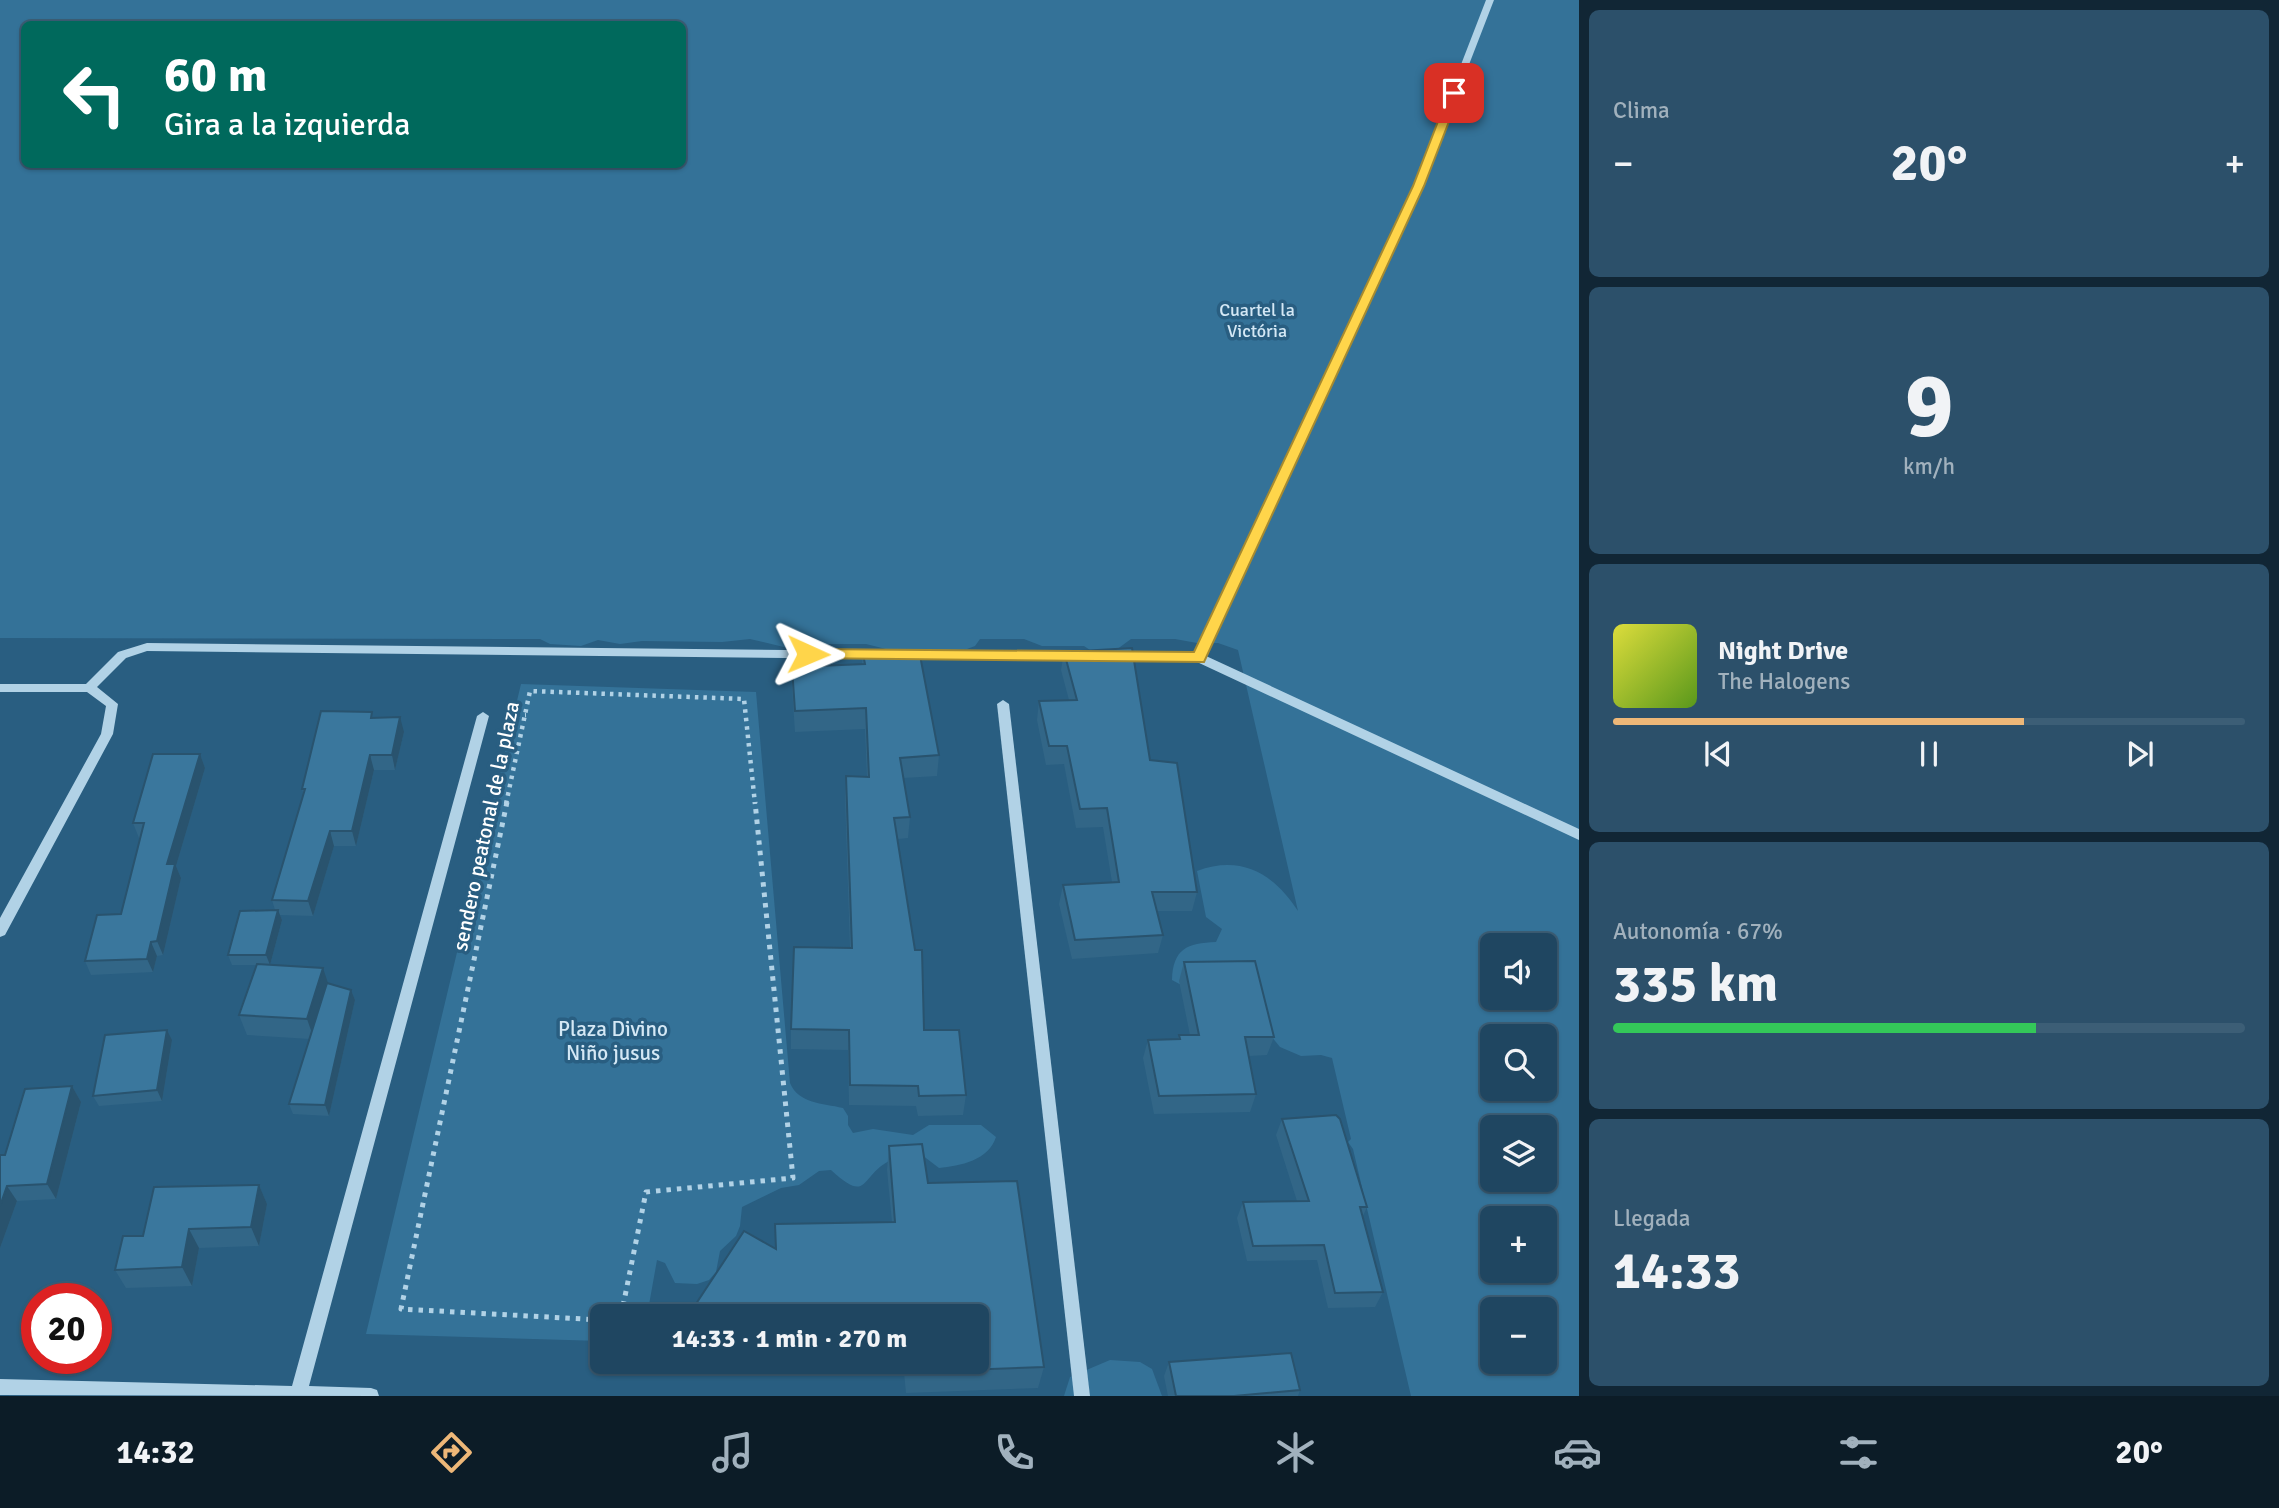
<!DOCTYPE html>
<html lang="es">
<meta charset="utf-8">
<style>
:root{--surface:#1f4661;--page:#2c506a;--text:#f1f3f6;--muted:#a1b1bd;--line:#3c5e76;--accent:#edb778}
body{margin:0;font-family:Signika,sans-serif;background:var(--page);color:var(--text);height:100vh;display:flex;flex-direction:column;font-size:26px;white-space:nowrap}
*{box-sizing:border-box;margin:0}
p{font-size:23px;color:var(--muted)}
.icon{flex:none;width:38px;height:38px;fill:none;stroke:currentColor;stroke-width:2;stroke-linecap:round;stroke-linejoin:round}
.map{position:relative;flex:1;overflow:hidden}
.side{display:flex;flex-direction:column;gap:10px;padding:10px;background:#112635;width:700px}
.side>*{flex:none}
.hud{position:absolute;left:21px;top:21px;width:665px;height:147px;border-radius:10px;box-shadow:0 2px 5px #0004,0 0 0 2px var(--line);background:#00695c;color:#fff;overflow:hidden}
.buttons{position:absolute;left:1480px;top:933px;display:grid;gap:14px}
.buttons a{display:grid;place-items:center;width:77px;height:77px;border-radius:10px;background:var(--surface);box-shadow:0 2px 5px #0004,0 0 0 2px var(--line);font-size:35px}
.speed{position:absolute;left:21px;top:1283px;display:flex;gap:14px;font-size:35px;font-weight:700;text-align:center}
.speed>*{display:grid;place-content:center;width:91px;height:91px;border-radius:50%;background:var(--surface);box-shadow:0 2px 5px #0004,0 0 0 2px var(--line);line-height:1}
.speed .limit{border:10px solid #d22;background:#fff;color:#111}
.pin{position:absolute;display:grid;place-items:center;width:60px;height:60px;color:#fff;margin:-30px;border-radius:14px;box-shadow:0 4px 10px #0006}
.me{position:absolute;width:77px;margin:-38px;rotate:91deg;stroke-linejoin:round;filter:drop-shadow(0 0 5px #0008)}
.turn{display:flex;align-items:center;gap:24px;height:147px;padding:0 28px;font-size:32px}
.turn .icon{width:91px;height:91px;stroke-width:2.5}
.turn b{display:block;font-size:49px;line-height:60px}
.big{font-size:52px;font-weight:700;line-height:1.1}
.side .card{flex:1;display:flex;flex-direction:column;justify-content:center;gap:10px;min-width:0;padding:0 24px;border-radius:10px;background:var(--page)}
.side .dial{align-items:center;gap:0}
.dial b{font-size:91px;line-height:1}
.song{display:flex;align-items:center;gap:21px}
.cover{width:84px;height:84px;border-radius:10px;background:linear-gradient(135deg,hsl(60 70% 55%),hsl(90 70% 35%))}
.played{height:7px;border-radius:4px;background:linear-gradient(90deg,var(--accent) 65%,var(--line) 65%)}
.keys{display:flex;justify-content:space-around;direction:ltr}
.heat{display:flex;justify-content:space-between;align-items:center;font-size:38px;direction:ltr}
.charge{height:10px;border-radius:5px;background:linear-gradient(90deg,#34c759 67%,var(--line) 0)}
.trip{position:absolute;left:590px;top:1304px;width:399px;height:70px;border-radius:10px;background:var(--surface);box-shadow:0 2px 5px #0004,0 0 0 2px var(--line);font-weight:700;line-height:70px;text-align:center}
.tab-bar{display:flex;height:112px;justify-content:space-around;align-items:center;background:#0c1c27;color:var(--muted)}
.tab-bar .icon{width:49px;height:49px}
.tab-bar .active{color:var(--accent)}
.tab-bar b{font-size:32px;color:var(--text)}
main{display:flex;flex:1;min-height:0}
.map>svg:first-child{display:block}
.green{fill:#347298;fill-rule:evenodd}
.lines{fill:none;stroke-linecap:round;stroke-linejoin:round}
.path-far1{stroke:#b1d2e6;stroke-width:4.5;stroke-dasharray:3.5 5;stroke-linecap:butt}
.path{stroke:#b1d2e6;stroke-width:5;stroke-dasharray:4.5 6;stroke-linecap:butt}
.minor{fill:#b1d2e6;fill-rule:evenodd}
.wall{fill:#326687}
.shaded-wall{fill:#29536e}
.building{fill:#3a779d;stroke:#29536e;stroke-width:2}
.route{fill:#ffd54a;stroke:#a68a30;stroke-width:2}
.labels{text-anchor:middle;stroke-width:7;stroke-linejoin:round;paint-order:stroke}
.far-park-label{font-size:18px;fill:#d4e8f5;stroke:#295e81}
.street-label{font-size:21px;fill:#fff;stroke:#295e81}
.park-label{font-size:21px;fill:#d4e8f5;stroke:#295e81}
</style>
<main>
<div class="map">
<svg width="1579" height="1396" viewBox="0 0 1579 1396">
<rect width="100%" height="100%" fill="#295e81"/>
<g class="green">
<path d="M0 0H1579V1396H1411L1353 1149 1348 1142 1351 1139 1332 1058 1321 1055 1301 1056 1280 1047 1267 1031 1172 980C1173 949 1187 943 1216 942L1222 929 1206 917 1197 871C1242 854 1275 875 1298 911L1238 650 1218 643H1197L1175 639H1131L1116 650H1090L1084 646H1042L1024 639H980L975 646 967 649 894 651 866 644H820L792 649 750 639 722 642 642 641 620 644 598 640 581 646 550 644 540 639 0 638ZM24 24H682V164H24ZM1493 945H1545V998H1493ZM1493 1036H1545V1088H1493ZM1493 1127H1545V1180H1493ZM1493 1218H1545V1270H1493ZM1493 1309H1545V1362H1493Z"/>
<path d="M521 684 756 692 790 1083C799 1104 822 1103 843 1108L848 1116V1125L853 1133 873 1129 913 1135 929 1125H981L996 1137C989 1160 960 1166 939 1168L922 1155C912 1156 898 1156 889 1161 860 1176 869 1205 831 1170L819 1171 799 1185 781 1188 742 1207 740 1226 736 1236 720 1251 716 1272 709 1280 697 1284 675 1283 665 1263 657 1260 647 1316H602V1341L366 1334Z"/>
<polygon points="1110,1360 1140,1362 1152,1369 1162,1396 1064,1396 1070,1377"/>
</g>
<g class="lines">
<g class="path-far1">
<polyline points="508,716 526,715"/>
<polyline points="506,804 530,691 744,699 755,804"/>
</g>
<g class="path">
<polyline points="507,802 401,1309 602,1320"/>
<polyline points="621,1316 646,1192 793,1178 755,802"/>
</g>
<g class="minor">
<polygon points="1486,0 1494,0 1422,186 1206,656 1579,829 1579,840 1197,662 1118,661 1112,657 1118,653 1195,654 1414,186"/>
<polygon points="147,643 880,651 886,655 880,659 147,651 126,658 97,687 118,704 113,734 5,935 0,937 0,918 101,734 106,706 87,692 0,692 0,684 86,684 118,652"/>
<polygon points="905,651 1079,653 1085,657 1079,661 905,659 899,655"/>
<polygon points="1003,700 1009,704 1090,1396 1074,1396 997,704"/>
<polygon points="483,712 489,716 309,1386 371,1388 377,1390 379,1396 0,1395 0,1379 292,1386 477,716"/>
</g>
</g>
<g class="wall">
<polygon points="1064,652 1150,760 1197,892 1192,911 1157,911 1163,935 1158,953 1072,959 1059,904 1063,885 1112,882 1103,827 1076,828 1064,764 1046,765 1037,720 1039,701 1069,700 1061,670"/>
<polygon points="863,654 939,755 937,776 903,778 910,817 908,838 898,839 924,1030 966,1095 963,1115 918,1116 916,1106 849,1105 848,1050 791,1049 791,1029 850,948 845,797 846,776 867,777 865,729 795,732 792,688 792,667 862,664"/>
<polygon points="374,718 404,732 395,770 374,770 356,846 334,846 313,916 280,915 282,920 270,965 351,990 355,1000 329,1116 293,1114 289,1104 310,1039 247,1035 239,1015 256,965 232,965 228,955 275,910 272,900 304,795 302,789"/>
<polygon points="200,754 205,768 176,866 181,878 163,955 157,956 153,972 91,975 85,961 121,914 140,838 139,838 133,823"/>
<polygon points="1184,962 1274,1037 1267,1055 1249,1056 1256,1094 1250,1112 1154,1114 1143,1058 1148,1040 1178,1039 1179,1035 1190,1035 1179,981"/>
<polygon points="167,1030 172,1040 162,1101 99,1106 93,1096"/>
<polygon points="72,1086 81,1102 56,1199 17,1201 0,1248 0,1155 5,1155"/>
<polygon points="1282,1119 1367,1207 1363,1216 1383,1292 1375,1307 1328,1308 1317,1260 1247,1261 1237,1218 1243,1202 1297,1201 1276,1135"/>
<polygon points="889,1146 928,1183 1044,1367 1038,1388 906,1393 903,1362 976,1362 776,1249 892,1222 887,1170"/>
<polygon points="259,1185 267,1204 259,1246 199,1248 192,1286 126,1288 115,1270 143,1236"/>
<polygon points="732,1362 747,1362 743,1368"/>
<polygon points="1169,1362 1300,1390 1298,1396 1168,1396 1164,1376"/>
</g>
<g class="shaded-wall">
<polygon points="400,717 404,732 395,770 392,755"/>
<polygon points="200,754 205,768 176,866 181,878 163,955 157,941 167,864"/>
<polygon points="370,755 374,770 356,846 352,831"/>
<polygon points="330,831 334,846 313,916 308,901"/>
<polygon points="278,910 282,920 270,965 266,955"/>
<polygon points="151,942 157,956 153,972 147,959"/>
<polygon points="323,968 330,989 314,1039 307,1019"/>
<polygon points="351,990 355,1000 329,1116 325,1105"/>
<polygon points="167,1030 172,1040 162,1101 157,1090"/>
<polygon points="72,1086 81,1102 56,1199 47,1184"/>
<polygon points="259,1185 267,1204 259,1246 251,1227"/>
<polygon points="7,1186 17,1201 0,1248 0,1206"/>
<polygon points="189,1229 199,1248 192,1286 182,1267"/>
</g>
<g class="building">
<polygon points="1132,648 1150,760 1177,763 1197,892 1152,892 1163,935 1075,940 1063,885 1119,882 1107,808 1080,809 1067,746 1049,746 1039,701 1077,700 1064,652"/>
<polygon points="919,650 939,755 900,758 910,817 894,818 915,950 922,950 924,1030 959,1030 966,1095 919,1096 918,1086 850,1085 849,1030 791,1029 794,947 852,948 846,776 869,777 866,708 795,711 792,667 865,664 863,654"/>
<polygon points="321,711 372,712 371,718 400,717 392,755 370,755 352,831 330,831 308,901 272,900 305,789 302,789"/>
<polygon points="153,754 200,754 167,864 175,864 157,941 151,942 147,959 85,961 97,915 121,914 144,823 133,823"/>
<polygon points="278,910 266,955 228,955 240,911"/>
<polygon points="1255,961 1274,1037 1245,1037 1256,1094 1159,1096 1148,1040 1180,1039 1179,1035 1199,1035 1184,962"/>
<polygon points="257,964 323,968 307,1019 239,1015"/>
<polygon points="327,983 351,990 325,1105 289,1104"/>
<polygon points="167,1030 157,1090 93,1096 105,1035"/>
<polygon points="72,1086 47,1184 7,1186 0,1206 0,1155 5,1155 25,1089"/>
<polygon points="1336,1115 1340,1119 1367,1207 1360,1207 1383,1292 1335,1293 1324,1245 1253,1246 1243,1202 1309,1201 1282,1119"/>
<polygon points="922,1144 928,1183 1017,1181 1044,1367 909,1372 908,1362 976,1362 976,1316 688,1316 744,1231 776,1249 775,1224 895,1222 889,1146"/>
<polygon points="259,1185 251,1227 189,1229 182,1267 115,1270 123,1236 143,1236 154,1187"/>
<polygon points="1291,1353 1300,1390 1234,1396 1176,1396 1169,1362"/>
</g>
<polygon class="route" points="1454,90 1460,93 1424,186 1204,662 802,658 800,654 808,649 1194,652 1413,186 1449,93"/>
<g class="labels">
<g class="far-park-label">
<text x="1257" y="316">Cuartel la<tspan x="1257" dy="21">Victória</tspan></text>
</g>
<g class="street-label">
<text transform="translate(486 826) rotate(-78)" y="7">sendero peatonal de la plaza</text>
</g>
<g class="park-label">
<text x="613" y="1036">Plaza Divino<tspan x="613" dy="24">Niño jusus</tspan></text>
</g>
</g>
</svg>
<div class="buttons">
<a><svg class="icon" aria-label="sound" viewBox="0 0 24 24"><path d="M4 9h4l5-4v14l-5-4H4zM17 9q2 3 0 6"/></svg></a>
<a><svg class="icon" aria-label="search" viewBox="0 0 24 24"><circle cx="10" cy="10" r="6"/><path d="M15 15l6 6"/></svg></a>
<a><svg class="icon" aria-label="layers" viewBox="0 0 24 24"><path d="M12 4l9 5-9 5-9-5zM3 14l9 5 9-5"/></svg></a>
<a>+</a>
<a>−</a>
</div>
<div class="speed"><div class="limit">20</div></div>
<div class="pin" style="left:1454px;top:93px;background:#d93025"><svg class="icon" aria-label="arrive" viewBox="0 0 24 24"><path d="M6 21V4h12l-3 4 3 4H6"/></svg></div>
<svg class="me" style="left:808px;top:654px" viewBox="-20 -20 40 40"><path d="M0-17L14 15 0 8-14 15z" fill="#ffd54a" stroke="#fff" stroke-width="4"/></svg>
<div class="trip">14:33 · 1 min · 270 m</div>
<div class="hud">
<div class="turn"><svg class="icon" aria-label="left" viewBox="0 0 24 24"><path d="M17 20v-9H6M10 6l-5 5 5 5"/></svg><div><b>60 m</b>Gira a la izquierda</div></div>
</div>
</div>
<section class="side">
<div class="card"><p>Clima</p>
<div class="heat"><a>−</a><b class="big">20°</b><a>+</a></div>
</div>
<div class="card dial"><b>9</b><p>km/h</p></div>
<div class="card">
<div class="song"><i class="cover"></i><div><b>Night Drive</b><p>The Halogens</p></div></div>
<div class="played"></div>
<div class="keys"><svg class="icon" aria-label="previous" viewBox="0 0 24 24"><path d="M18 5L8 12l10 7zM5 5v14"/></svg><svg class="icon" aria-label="pause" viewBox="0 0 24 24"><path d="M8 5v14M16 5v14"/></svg><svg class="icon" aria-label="next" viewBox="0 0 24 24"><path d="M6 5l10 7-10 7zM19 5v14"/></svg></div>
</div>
<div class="card"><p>Autonomía · 67%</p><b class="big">335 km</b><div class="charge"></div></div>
<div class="card"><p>Llegada</p><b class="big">14:33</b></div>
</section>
</main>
<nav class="tab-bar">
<b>14:32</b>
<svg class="icon active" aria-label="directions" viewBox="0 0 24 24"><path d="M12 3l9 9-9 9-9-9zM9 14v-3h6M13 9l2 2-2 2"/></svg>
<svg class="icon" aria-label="music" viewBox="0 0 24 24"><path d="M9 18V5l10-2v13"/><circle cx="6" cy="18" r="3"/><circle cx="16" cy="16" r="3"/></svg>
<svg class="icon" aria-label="phone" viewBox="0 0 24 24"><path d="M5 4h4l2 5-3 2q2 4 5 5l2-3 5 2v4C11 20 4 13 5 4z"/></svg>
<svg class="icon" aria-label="climate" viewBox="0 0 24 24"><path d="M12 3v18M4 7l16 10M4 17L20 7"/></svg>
<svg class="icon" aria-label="car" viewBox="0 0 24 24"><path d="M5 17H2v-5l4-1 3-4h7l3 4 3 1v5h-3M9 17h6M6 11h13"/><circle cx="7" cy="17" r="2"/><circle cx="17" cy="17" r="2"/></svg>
<svg class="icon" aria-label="filters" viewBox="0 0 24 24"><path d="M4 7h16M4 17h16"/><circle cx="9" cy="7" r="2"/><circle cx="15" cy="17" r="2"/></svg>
<b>20°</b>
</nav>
